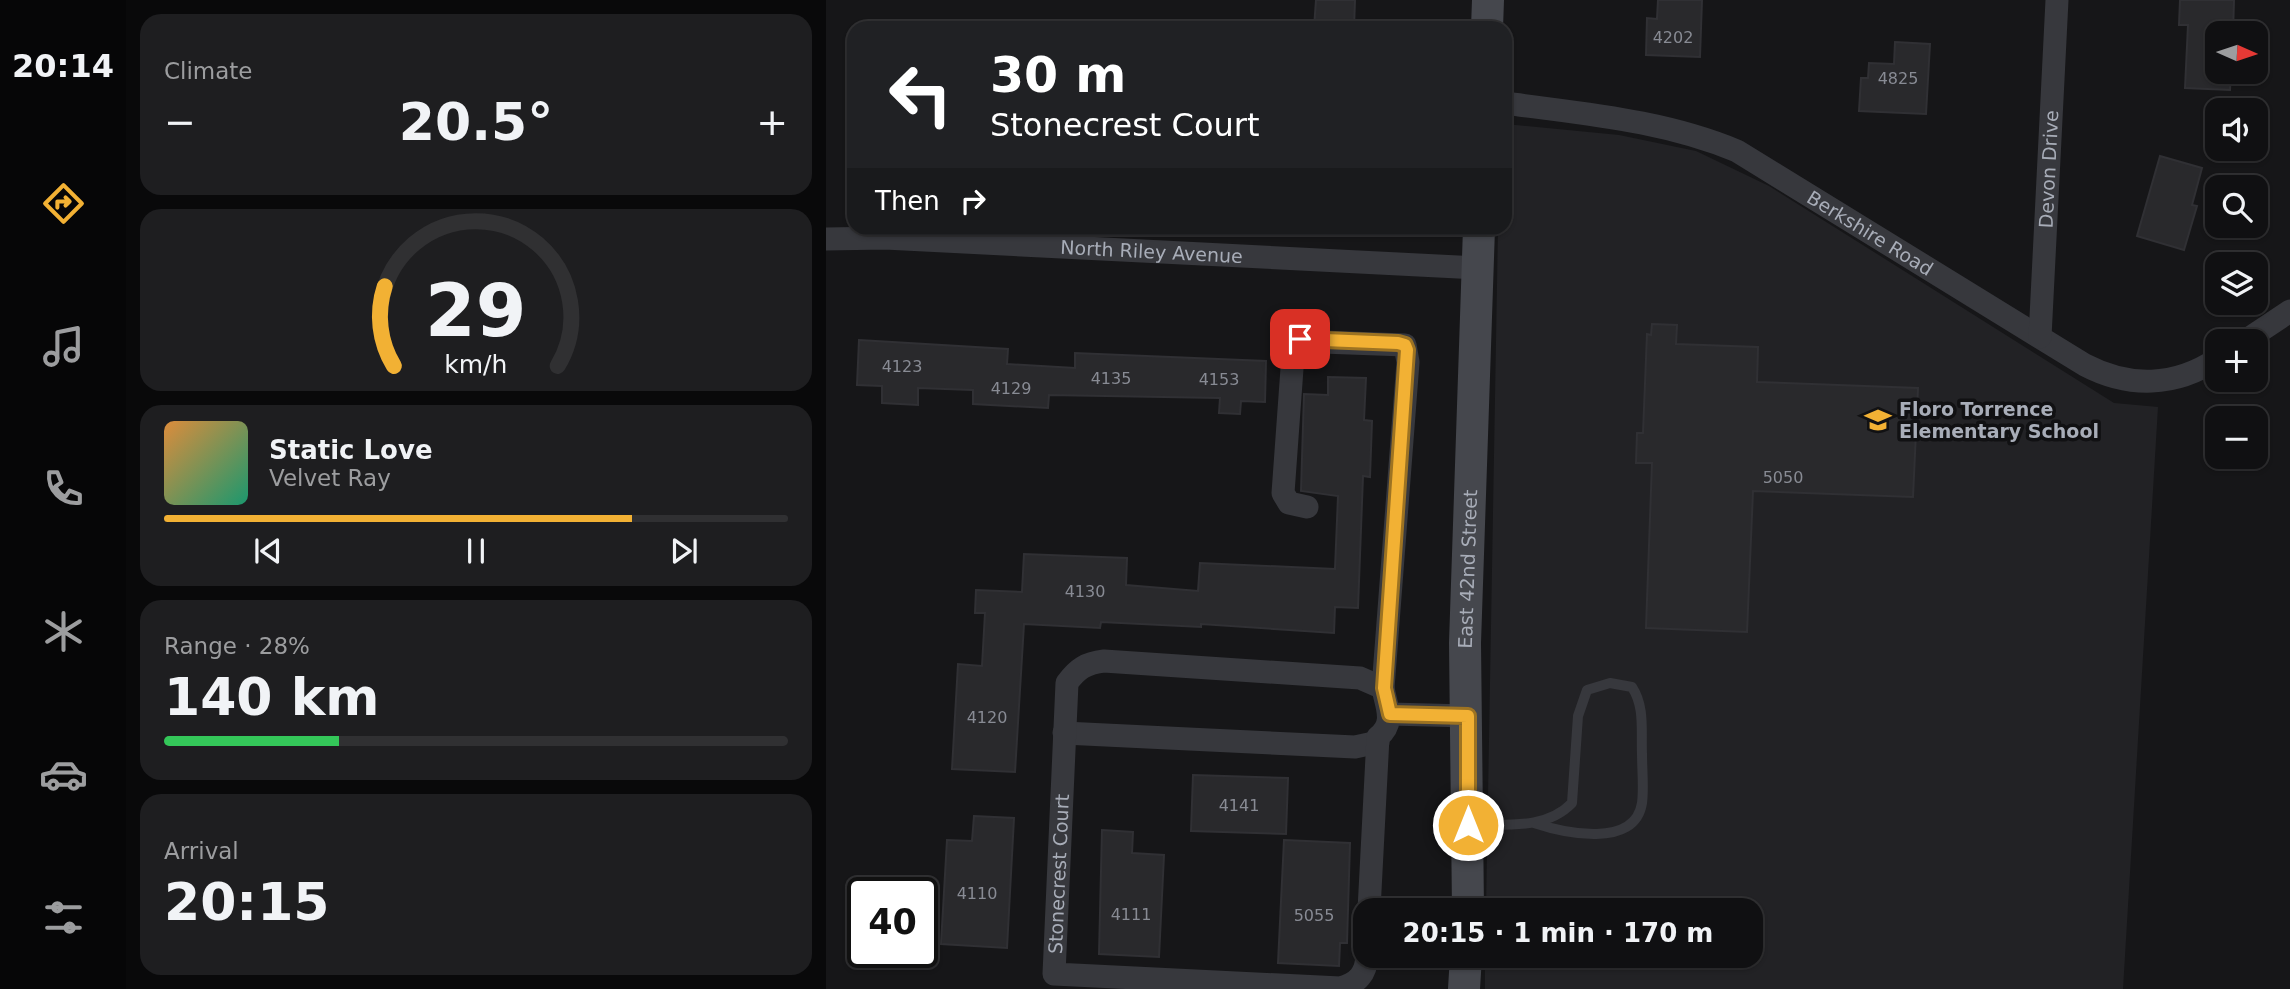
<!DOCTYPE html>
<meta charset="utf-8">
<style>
:root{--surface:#101012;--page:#1e1e20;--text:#f1f3f6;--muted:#9c9d9f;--line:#303032;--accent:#f2b134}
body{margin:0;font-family:"DejaVu Sans",sans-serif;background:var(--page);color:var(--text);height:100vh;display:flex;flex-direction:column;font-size:26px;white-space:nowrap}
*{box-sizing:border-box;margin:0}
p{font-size:23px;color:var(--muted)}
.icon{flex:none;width:38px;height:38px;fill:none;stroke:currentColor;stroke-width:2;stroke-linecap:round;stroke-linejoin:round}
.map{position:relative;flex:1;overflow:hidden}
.side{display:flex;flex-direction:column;gap:14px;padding:14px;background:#09090a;width:700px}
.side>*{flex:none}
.top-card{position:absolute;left:21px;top:21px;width:665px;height:214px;border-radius:21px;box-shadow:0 2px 5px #0004,0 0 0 2px var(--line);background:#202124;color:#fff;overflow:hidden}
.needle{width:46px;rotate:93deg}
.tools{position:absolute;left:1379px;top:21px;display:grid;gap:14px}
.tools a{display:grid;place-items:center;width:63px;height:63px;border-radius:14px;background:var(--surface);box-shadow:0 2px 5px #0004,0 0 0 2px var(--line);font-size:35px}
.speed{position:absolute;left:21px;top:877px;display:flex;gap:14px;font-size:35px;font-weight:700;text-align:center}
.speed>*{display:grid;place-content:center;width:91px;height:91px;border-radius:50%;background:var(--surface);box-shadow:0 2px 5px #0004,0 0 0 2px var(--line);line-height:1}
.speed .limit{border:4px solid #111;border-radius:10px;background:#fff;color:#111}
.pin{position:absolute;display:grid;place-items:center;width:60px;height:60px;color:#fff;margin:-30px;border-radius:14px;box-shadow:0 4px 10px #0006}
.me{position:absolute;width:77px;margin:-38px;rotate:0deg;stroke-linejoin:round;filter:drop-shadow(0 0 5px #0008)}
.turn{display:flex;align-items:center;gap:24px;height:147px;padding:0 28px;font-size:32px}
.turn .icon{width:91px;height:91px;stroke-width:2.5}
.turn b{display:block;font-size:49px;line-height:60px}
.then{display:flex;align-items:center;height:66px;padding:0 28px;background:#0003;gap:14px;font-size:26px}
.big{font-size:52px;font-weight:800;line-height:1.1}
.side .card{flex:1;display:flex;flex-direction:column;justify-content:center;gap:10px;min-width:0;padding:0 24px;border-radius:21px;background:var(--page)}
.side .dial{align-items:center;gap:0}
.dial svg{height:182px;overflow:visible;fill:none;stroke:var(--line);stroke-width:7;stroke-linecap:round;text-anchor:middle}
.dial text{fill:var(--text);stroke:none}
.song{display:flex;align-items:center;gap:21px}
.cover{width:84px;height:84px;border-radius:10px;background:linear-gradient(135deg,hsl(30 70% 55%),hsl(160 70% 35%))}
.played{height:7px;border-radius:4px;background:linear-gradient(90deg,var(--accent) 75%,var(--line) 75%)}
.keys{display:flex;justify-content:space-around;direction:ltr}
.heat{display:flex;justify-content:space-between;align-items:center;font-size:38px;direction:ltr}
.charge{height:10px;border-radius:5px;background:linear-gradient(90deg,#34c759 28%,var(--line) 0)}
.trip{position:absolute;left:527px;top:898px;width:410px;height:70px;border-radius:21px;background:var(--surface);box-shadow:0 2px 5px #0004,0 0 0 2px var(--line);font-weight:800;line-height:70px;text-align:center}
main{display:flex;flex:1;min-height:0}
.tab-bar{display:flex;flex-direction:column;width:126px;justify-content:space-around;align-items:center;background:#060607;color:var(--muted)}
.tab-bar .icon{width:49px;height:49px}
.tab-bar .current{color:var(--accent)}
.tab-bar b{font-size:32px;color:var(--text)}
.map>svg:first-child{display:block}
.built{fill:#222225}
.building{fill:#29292c;stroke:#303034;stroke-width:2}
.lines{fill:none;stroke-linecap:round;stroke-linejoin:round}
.lane{stroke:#37383d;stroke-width:10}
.street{stroke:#37383d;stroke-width:23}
.secondary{stroke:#45474d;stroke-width:32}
.route-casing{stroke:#9d7322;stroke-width:18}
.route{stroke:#f2b134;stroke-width:12}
.labels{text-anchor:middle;stroke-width:7;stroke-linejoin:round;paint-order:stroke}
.number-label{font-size:16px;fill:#888b94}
.street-label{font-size:19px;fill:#a8adb8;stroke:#111113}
.poi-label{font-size:19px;font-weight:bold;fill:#a8adb8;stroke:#111113;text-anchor:start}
</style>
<main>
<nav class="tab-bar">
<b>20:14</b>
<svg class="icon current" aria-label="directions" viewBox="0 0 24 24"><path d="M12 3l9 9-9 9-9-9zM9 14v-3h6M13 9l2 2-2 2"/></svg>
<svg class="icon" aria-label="music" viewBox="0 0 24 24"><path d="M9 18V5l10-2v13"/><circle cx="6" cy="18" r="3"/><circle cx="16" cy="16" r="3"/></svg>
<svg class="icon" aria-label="phone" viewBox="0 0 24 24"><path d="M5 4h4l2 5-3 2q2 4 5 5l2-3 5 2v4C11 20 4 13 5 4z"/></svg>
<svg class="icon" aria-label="climate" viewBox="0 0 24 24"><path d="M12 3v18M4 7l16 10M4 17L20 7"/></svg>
<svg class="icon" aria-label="car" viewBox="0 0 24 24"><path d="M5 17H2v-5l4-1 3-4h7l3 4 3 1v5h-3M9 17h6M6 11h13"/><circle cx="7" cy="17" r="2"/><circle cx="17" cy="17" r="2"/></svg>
<svg class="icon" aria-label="filters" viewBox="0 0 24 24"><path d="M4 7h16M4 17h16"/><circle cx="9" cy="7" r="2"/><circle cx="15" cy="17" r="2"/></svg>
</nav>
<section class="side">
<div class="card"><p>Climate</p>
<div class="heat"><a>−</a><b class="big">20.5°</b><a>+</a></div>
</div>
<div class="card dial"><svg viewBox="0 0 100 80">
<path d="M14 69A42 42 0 1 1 86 69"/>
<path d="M14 69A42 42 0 0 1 10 34" stroke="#f2b134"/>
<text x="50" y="56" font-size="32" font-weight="700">29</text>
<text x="50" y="72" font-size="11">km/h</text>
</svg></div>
<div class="card">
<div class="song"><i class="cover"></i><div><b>Static Love</b><p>Velvet Ray</p></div></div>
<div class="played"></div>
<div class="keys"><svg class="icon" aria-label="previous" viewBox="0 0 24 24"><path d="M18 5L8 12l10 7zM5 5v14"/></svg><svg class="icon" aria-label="pause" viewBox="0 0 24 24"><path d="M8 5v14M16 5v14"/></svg><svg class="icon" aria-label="next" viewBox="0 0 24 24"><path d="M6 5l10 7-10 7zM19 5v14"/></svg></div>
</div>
<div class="card"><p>Range · 28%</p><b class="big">140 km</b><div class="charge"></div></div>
<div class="card"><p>Arrival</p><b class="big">20:15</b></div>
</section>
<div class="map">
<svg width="1464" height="989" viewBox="0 0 1464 989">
<rect width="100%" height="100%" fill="#161618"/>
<polygon class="built" points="679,124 793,135 870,151 943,186 1288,403 1332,407 1297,989 659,989 659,956 924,956 924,910 660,910 672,228 679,228"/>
<g class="building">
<polygon points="490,0 529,0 528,28 488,28"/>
<polygon points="832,0 876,0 874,57 820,55 821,18 831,19"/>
<polygon points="1354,0 1408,0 1407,33 1391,33 1391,72 1405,72 1404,90 1359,88 1362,25 1353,25"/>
<polygon points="1069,42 1104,44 1100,114 1033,111 1035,78 1042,78 1043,63 1068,64"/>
<polygon points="1334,156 1376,168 1366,205 1371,206 1358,250 1311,236"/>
<polygon points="826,324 851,325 850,344 932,347 931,382 1092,388 1087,497 927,491 921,632 820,628 826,463 810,463 811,433 817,433 821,334 825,335"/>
<polygon points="33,340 182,349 181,364 249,368 249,353 440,361 439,402 415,401 414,414 393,413 394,398 223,395 222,408 147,404 147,390 92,388 92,405 56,403 56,386 31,385"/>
<polygon points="502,377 540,378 538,420 546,421 544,477 537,476 532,608 509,607 508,633 375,624 375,627 275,622 274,628 198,624 189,772 126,769 132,664 156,666 159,613 149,613 150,590 196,592 198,554 301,558 300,585 372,591 374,563 509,569 512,496 475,491 478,394 502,395"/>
<polygon points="367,775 462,778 460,834 365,831"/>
<polygon points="148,816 188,818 181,948 115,944 121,840 146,841"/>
<polygon points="276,830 307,832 306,853 338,855 333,957 273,954"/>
<polygon points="458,840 524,843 521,943 514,943 513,966 452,963"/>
</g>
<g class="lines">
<path class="lane" d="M645 825C680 824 720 830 746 803L752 716 761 690 784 683 806 687C819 707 815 730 816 754 816 770 818 788 816 803 809 849 738 833 708 823"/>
<g class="street">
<path id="s1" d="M679 103C758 114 837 120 911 151L1259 365C1303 388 1349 387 1391 359"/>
<path id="s2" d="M0 239 59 238 652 268"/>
<path id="s3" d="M1214 337 1231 0"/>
<polyline points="1419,341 1464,311"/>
<polyline points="481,507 463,503 457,493 468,341 579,345 582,362 557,688"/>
<polyline points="564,714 642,716"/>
<polyline points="238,733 529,747 552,742"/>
<path id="s4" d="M541 956C540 974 532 983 514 988L228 974 241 683C251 669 260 663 278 661L534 678 557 688C560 706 570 723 552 737L543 910"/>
</g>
<g class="secondary">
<polyline points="661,28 662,0"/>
<path id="s5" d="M642 910 639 643 653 228"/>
<polyline points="638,989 640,956"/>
</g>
</g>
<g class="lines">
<g class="route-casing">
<polyline id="route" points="474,339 572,343 579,345 581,350 558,688 564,714 642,716 642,825"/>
</g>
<use href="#route" class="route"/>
</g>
<defs>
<g id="school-bare" transform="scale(2.1)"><path d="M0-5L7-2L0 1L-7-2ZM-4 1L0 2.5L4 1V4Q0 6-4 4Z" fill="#f2b134" stroke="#111113" stroke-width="2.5" paint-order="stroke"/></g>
</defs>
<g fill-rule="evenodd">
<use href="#school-bare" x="1052" y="420"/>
</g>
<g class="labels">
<g class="number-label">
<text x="847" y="43">4202</text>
<text x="1072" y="84">4825</text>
<text x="76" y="372">4123</text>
<text x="285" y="384">4135</text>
<text x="393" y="385">4153</text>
<text x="185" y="394">4129</text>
<text x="957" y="483">5050</text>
<text x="259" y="597">4130</text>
<text x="161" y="723">4120</text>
<text x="413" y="811">4141</text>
<text x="151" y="899">4110</text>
<text x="305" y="920">4111</text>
<text x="488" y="921">5055</text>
</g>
<g class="street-label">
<text dy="7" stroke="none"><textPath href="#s3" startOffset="168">Devon Drive</textPath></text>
<text dy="7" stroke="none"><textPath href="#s1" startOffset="394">Berkshire Road</textPath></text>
<text dy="7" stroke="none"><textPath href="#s2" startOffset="326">North Riley Avenue</textPath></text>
<text dy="7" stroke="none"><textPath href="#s5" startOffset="341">East 42nd Street</textPath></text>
<text dy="7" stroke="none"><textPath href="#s4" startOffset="432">Stonecrest Court</textPath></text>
</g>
<g class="poi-label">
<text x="1073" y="416">Floro Torrence<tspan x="1073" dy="22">Elementary School</tspan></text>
</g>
</g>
</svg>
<div class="tools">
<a><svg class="needle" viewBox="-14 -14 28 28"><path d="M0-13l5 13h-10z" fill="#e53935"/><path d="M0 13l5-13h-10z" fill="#9c9d9f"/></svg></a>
<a><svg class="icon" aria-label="sound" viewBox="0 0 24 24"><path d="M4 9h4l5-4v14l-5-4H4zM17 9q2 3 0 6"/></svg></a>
<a><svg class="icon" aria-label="search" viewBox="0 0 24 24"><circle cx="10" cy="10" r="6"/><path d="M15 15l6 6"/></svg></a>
<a><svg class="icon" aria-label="layers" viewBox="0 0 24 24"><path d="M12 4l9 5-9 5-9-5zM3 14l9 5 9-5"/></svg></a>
<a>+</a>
<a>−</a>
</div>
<div class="speed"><div class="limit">40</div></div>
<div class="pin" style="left:474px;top:339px;background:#d93025"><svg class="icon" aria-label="arrive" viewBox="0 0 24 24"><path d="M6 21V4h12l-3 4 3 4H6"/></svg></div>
<svg class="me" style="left:642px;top:825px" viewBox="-20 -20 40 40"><circle r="17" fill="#f2b134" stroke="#fff" stroke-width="3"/><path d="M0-11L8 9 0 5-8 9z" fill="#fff"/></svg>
<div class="trip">20:15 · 1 min · 170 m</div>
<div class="top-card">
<div class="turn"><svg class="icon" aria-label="left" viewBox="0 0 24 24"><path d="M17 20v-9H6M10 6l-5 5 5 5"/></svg><div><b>30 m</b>Stonecrest Court</div></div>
<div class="then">Then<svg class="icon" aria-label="right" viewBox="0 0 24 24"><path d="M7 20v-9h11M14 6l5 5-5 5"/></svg></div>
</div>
</div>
</main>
